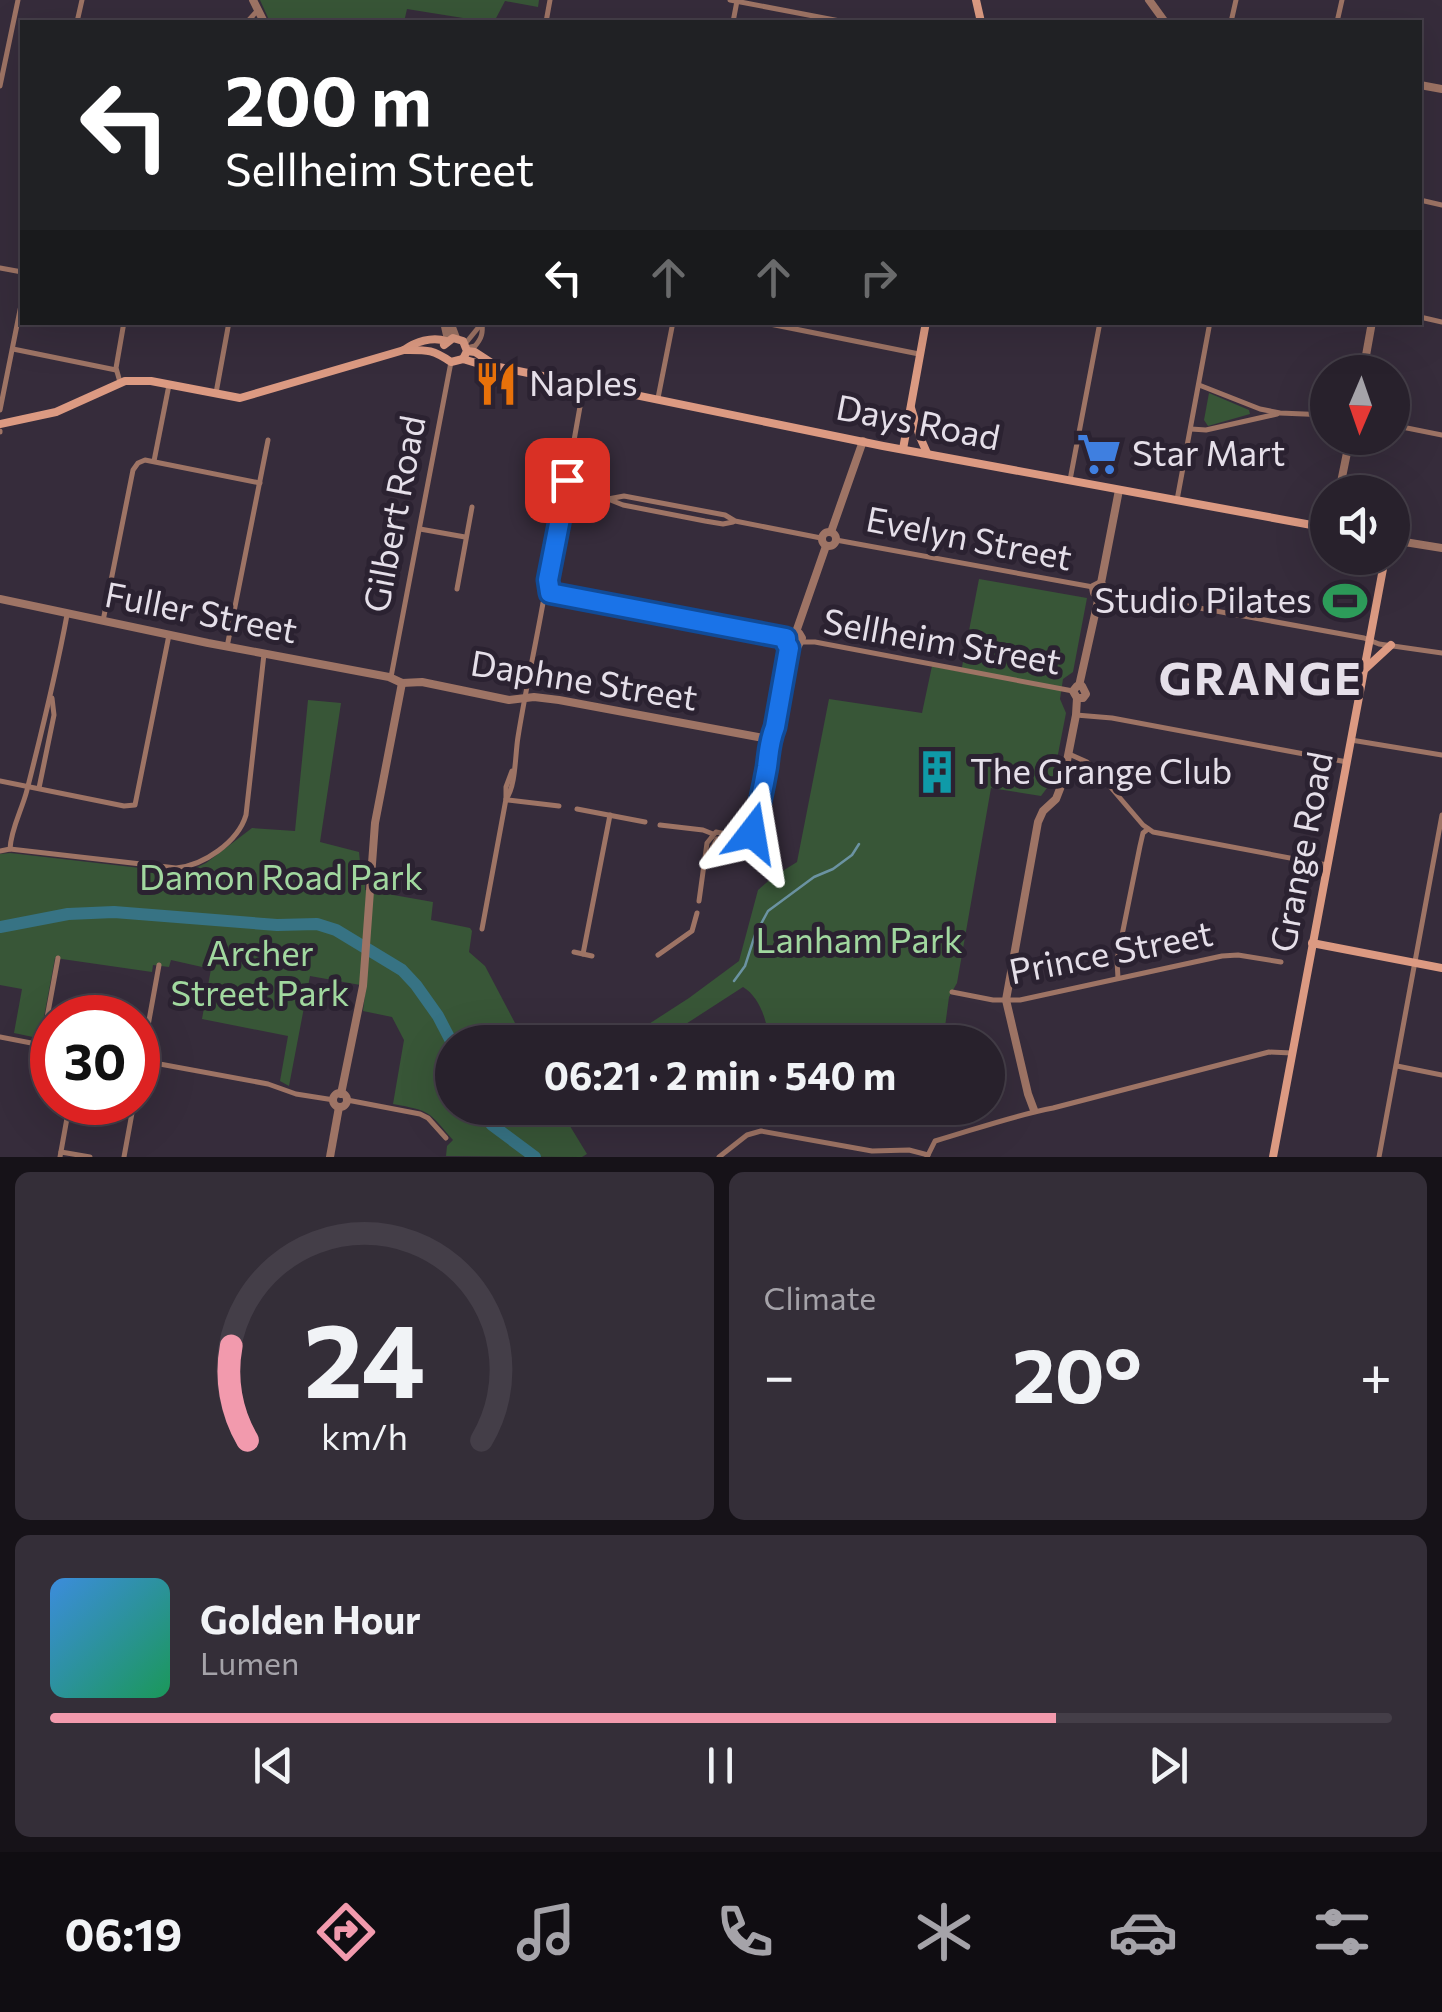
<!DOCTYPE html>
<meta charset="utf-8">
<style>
:root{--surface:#28212c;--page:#342e38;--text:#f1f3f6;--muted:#a5a3a9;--line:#443e48;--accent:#f29aad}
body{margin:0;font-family:Commissioner,sans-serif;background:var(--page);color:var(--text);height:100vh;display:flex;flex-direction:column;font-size:38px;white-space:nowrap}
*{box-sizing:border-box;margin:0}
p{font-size:32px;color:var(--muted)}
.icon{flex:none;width:55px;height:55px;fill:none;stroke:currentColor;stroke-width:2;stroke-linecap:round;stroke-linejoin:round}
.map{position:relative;height:1157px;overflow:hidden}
.drawer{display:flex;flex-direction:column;gap:15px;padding:15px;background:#161218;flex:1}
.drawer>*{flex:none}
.top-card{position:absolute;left:20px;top:20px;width:1402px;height:305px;border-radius:0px;box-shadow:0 10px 40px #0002,0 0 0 2px var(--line);background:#202124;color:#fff;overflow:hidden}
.needle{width:65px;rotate:182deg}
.tools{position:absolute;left:1310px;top:355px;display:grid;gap:20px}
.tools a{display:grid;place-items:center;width:100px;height:100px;border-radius:50%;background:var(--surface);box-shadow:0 10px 40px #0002,0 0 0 2px var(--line);font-size:50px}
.speed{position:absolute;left:30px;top:995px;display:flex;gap:20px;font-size:50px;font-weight:700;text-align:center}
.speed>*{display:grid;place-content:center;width:130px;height:130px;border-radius:50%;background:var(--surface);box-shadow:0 10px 40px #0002,0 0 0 2px var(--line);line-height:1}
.speed .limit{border:15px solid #d22;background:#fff;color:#111}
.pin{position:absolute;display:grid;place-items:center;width:85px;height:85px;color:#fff;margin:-42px;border-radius:20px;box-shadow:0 5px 15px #0006}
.me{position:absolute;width:110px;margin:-55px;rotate:14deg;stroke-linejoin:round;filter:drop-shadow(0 0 8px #0008)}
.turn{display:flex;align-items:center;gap:35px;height:210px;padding:0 40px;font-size:45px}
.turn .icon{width:130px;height:130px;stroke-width:2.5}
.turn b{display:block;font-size:70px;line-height:85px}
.lanes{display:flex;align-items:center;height:95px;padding:0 40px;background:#0003;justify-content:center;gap:50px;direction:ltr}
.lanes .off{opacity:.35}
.big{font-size:75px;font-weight:700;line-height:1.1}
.drawer .card{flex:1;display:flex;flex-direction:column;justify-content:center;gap:15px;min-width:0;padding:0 35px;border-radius:15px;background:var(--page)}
.drawer .dial{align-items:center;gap:0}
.dial svg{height:260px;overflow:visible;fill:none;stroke:var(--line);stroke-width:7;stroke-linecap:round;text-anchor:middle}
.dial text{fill:var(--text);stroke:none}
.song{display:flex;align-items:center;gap:30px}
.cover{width:120px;height:120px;border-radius:15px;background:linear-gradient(135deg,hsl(210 70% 55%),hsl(150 70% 35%))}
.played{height:10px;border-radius:5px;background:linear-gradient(90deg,var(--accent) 75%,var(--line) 75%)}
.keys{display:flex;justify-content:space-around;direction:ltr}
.heat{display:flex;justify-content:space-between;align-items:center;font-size:55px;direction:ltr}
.drawer .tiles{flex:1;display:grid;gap:15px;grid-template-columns:1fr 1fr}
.card:last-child{grid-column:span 2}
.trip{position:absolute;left:435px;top:1025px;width:570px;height:100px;border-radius:50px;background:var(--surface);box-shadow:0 10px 40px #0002,0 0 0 2px var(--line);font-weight:700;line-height:100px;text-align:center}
.menu{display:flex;height:160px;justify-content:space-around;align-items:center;background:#100d12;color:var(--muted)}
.menu .icon{width:70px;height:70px}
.menu .active{color:var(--accent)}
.menu b{font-size:45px;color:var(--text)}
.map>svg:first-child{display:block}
.green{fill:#385637}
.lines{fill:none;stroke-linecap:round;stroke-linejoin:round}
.stream{stroke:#6b93a2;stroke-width:2.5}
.river{stroke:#377384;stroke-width:12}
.minor{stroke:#9e7465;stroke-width:5}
.tertiary{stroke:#9e7465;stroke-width:8}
.secondary{stroke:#dc9a82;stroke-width:8}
.route-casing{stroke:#114b97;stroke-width:25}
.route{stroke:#1a73e8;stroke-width:18}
.labels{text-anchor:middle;stroke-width:10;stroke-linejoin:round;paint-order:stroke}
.poi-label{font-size:35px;fill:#e5dfe9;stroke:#2b2231;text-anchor:start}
.street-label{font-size:35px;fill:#e5dfe9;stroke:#2b2231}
.park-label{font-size:35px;fill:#a1d89f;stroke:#2b2231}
.district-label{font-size:45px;font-weight:bold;letter-spacing:2.5px;fill:#e5dfe9;stroke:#2b2231}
</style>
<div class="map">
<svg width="1442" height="1157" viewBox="0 0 1442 1157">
<rect width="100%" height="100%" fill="#362c3b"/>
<g class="green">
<polygon points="260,0 539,0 538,7 505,1 494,22 488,22 407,9 404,22 270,22"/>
<polygon points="1209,393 1249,410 1250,414 1208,426 1204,420"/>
<path d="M979 579 1087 598 1073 672 1063 679 1060 699 1066 713 1053 780 1041 796 991 788 957 983 949 997 943 1042H769C768 1023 760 997 743 987L658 1042H621L689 998 739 961 758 890 773 877 797 862 829 699 922 713 932 666 961 672Z"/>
<path d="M308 700 341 703 320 842 359 852 360 862 365 868V890L433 902 431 920 470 928 472 931 469 952 485 966 525 1042H452V1108H559L587 1154 582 1157 446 1156 447 1146 453 1140C428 1111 431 1111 393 1104L404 1040 392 1017 363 1011 366 986 310 976 289 1086 280 1081 288 1036 202 1019 211 969 171 960 169 967 153 965 152 972 55 958 41 1033 33 1037 14 1033 22 989 0 985V854L10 853 184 873 206 863 252 828 295 831Z"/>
</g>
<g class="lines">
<polyline class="stream" points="734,981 745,966 755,935 768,911 814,877 833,869 852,855 859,844"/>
<g class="river">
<polyline points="0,927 68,914 114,912 277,925 317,924 336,930 402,970 416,985 438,1016 452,1043"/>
<polyline points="478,1108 492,1125 535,1157"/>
</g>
<g class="minor">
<polyline points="730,0 845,22"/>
<polyline points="77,22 82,0"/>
<polyline points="247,22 258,10"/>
<polyline points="546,22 550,0"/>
<polyline points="733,22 737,1"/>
<polyline points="1231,22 1236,0"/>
<polyline points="1337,22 1342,0"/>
<polyline points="0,86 18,0"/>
<polyline points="1420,200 1442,205"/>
<polyline points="0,268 22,272"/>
<polyline points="1420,317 1442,322"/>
<polyline points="760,322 919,354"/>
<polyline points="465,344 482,323"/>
<path d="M467 348 475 346C482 338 483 333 482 322"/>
<polyline points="13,349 116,370"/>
<polyline points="120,382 116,368 124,322"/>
<polyline points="1199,385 1260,409 1280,413 1328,415"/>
<polyline points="216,393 229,322"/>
<polyline points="658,398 673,322"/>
<polyline points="0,410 22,300"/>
<polyline points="1392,425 1442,435"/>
<polyline points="1191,429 1206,430 1277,414"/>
<polyline points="0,431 0,432"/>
<polyline points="154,461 169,385"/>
<polyline points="1070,480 1100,322"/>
<polyline points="570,491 608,499 623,505 705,521 723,524 733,522"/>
<polyline points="608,499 624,496 725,515 735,521 821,538"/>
<polyline points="1177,500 1210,322"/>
<polyline points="420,529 465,537"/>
<polyline points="836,540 1093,587"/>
<polyline points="457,589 472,507"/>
<polyline points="1106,591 1364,638 1379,644 1442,653"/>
<polyline points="550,593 785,637"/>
<polyline points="103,621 133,470 138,463 145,460 260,483"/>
<polyline points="802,642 815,642 1073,691"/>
<polyline points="227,647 268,440"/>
<polyline points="391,677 451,362"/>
<polyline points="1076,715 1112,718 1347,762"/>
<polyline points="1351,740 1442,755"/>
<polyline points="1069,754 1087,762 1096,770 1143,825 1153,832 1327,865"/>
<polyline points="0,781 124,806 135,805 169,635"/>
<polyline points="39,788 54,715 52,698"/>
<path d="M506 799C516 786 515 755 518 737 525 693 535 648 543 603L550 593 548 580 564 498 570 491 567 480 584 384"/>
<polyline points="508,800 559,806"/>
<polyline points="577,809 645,822"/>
<polyline points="660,825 703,830 713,834 712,837"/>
<path d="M10 849 176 868C203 866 238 842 246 815L264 654"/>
<path d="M0 851 10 849C11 828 22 810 27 790 42 731 56 674 67 615"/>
<path d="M706 860 717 839C725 837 744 839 749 836 760 828 769 754 769 739"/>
<polyline points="699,901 707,843 716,832 731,835"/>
<polyline points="482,929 506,799 506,787 512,771"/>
<polyline points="574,952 592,956"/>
<polyline points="583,954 610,815"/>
<polyline points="658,955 692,931 697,913"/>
<polyline points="1118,978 1117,960 1140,846 1143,833 1148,829"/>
<polyline points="952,992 993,1000 1020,1000 1222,956 1238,955 1281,962"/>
<polyline points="0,1037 52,1047"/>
<polyline points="42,1045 58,958"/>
<polyline points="138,1060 268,1084 296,1094 334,1100"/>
<polyline points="1397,1066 1442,1075"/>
<polyline points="138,1081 159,965"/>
<polyline points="347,1100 420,1114 428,1118 446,1138"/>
<polyline points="61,1152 90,1157"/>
<polyline points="60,1157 69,1107"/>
<polyline points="124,1157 134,1102"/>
<polyline points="719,1157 747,1135 761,1131 872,1151 909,1150 928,1155"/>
<path d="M927 1157 935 1141C973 1130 1015 1115 1053 1108L1269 1052 1292 1053"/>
<polyline points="1379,1157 1442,815"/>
</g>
<g class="tertiary">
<polyline points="253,0 264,22"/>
<polyline points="1149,0 1165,22"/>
<polyline points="1420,85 1442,89"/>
<polyline points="444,322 448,340"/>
<polyline points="450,322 456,338"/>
<polyline points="1363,372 1372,322"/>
<polyline points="1339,492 1350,438"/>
<circle cx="829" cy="539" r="7"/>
<polyline points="831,532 863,441"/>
<polyline points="1392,540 1442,548"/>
<polyline points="1101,583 1119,490"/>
<path d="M0 599 208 643 389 677 402 683 422 682 509 700 534 697 559 700 769 739 775 727 774 719 789 648C784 643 784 637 789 633H799L802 638 797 648H789"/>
<polyline points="796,632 826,546"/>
<polyline points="1079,686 1099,596 1106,590 1101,583 1093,587 1094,593 1099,596"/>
<circle cx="340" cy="1100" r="7"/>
<polyline points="341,1094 363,986 375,823 402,683"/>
<polyline points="1034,1110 1028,1094 1006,1000 1038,822 1043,811 1056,799 1063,781 1076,715 1077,698 1073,691 1077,686 1082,686 1086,694 1083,698 1077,698"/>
<polyline points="330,1157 339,1107"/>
</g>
<g class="secondary">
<polyline points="976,0 981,22"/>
<polyline points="444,345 453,338 463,341 467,351 463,359"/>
<path d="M404 350C427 350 432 349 451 362L463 359 489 367H499L883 446 1328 528"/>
<polyline points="467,351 475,352 498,367"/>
<polyline points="911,408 920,437 927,453"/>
<path d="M0 424 56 412 125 381H151L240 398 404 350C415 342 432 336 446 341"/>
<polyline points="903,449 926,322"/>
<polyline points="1365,669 1391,645"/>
<polyline points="1312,943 1442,968"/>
<polyline points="1273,1157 1385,558"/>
</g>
</g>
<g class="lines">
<g class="route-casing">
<path id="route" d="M567 480 570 490 564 498 548 580 550 593 786 638V643L789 648 775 727C769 742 769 752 767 767 763 790 758 812 752 833"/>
</g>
<use href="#route" class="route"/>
</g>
<defs>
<g id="restaurant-bare" transform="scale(3.45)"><path d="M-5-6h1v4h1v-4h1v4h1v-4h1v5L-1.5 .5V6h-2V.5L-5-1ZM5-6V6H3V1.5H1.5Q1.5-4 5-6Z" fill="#e8710a" stroke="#2b2231" stroke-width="2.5" paint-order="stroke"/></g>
<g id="supermarket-bare" transform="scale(3.45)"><path d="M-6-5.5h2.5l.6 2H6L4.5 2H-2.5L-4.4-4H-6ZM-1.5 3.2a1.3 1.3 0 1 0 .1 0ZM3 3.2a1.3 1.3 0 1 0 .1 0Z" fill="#3f7fe0" stroke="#2b2231" stroke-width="2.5" paint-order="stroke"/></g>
<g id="stadium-bare" transform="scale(3.45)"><path d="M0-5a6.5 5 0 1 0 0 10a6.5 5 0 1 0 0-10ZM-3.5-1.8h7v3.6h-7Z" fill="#2e9e5b" stroke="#2b2231" stroke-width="2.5" paint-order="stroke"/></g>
<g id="building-bare" transform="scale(3.45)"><path d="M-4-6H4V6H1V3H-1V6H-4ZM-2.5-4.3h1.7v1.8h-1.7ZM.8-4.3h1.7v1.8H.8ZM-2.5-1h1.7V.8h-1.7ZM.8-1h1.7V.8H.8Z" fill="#0f9aa8" stroke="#2b2231" stroke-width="2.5" paint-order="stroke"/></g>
</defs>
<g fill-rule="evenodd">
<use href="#restaurant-bare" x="496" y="384"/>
<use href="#supermarket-bare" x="1099" y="454"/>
<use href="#stadium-bare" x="1345" y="601"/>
<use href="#building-bare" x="937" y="772"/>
</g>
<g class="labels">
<g class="poi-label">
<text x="529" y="396">Naples</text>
<text x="1132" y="466">Star Mart</text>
<text x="1312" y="613" text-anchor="end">Studio Pilates</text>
<text x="970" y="784">The Grange Club</text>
</g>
<g class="street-label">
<text transform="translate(918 423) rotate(11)" y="12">Days Road</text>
<text transform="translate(395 514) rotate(-79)" y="12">Gilbert Road</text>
<text transform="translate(969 539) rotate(11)" y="12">Evelyn Street</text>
<text transform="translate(201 613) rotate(11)" y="12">Fuller Street</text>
<text transform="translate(942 642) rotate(10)" y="12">Sellheim Street</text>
<text transform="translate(584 681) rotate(9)" y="12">Daphne Street</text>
<text transform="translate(1302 852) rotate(-79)" y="12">Grange Road</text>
<text transform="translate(1111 953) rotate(-11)" y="12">Prince Street</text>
</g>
<g class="park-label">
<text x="281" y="890">Damon Road Park</text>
<text x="859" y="953">Lanham Park</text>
<text x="260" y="966">Archer<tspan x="260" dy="40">Street Park</tspan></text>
</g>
<g class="district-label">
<text x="1261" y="695">GRANGE</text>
</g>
</g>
</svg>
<div class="tools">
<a><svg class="needle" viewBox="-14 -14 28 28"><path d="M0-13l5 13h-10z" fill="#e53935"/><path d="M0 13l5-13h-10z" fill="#a5a3a9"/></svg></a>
<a><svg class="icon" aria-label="sound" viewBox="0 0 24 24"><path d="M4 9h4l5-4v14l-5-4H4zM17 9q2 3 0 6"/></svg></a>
</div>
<div class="speed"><div class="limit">30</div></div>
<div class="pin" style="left:567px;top:480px;background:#d93025"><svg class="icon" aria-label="arrive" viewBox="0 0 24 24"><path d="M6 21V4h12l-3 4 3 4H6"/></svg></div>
<svg class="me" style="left:752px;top:833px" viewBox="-20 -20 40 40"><path d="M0-17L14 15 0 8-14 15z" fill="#1a73e8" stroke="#fff" stroke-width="4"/></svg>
<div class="trip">06:21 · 2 min · 540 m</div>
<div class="top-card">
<div class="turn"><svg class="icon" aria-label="left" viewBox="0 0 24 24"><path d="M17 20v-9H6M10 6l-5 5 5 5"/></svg><div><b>200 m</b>Sellheim Street</div></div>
<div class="lanes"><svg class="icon" aria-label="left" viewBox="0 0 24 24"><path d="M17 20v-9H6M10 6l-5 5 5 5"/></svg><svg class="icon off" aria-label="ahead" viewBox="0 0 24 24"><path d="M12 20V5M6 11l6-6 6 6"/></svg><svg class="icon off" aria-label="ahead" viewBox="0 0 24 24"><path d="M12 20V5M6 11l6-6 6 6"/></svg><svg class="icon off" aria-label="right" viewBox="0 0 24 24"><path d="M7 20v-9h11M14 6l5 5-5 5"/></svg></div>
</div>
</div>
<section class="drawer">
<div class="tiles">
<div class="card dial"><svg viewBox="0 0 100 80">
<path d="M14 69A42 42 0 1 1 86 69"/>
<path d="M14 69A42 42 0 0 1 9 40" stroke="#f29aad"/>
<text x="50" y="56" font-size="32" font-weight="700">24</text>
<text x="50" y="72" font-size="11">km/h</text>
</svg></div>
<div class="card"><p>Climate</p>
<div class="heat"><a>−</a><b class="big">20°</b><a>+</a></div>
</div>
<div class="card">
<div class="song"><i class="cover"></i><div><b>Golden Hour</b><p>Lumen</p></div></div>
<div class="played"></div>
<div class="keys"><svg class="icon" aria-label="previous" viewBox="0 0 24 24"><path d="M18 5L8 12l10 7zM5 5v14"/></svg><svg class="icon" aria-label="pause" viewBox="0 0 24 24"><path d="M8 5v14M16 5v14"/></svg><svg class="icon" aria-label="next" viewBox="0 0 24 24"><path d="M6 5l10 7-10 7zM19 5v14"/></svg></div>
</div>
</div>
</section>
<nav class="menu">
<b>06:19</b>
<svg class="icon active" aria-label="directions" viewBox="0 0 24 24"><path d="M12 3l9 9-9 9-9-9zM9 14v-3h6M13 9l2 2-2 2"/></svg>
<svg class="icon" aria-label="music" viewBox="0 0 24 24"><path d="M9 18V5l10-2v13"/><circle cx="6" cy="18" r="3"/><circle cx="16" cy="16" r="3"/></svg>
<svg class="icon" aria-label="phone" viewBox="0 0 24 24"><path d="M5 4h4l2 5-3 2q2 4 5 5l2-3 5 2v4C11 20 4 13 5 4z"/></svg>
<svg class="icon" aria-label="climate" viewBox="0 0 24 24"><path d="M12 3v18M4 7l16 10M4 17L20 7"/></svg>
<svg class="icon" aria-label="car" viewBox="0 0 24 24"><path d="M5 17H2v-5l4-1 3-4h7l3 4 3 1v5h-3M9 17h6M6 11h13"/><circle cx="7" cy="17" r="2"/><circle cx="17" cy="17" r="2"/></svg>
<svg class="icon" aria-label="filters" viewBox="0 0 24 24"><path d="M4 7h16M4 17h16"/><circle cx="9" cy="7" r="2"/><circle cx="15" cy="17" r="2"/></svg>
</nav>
